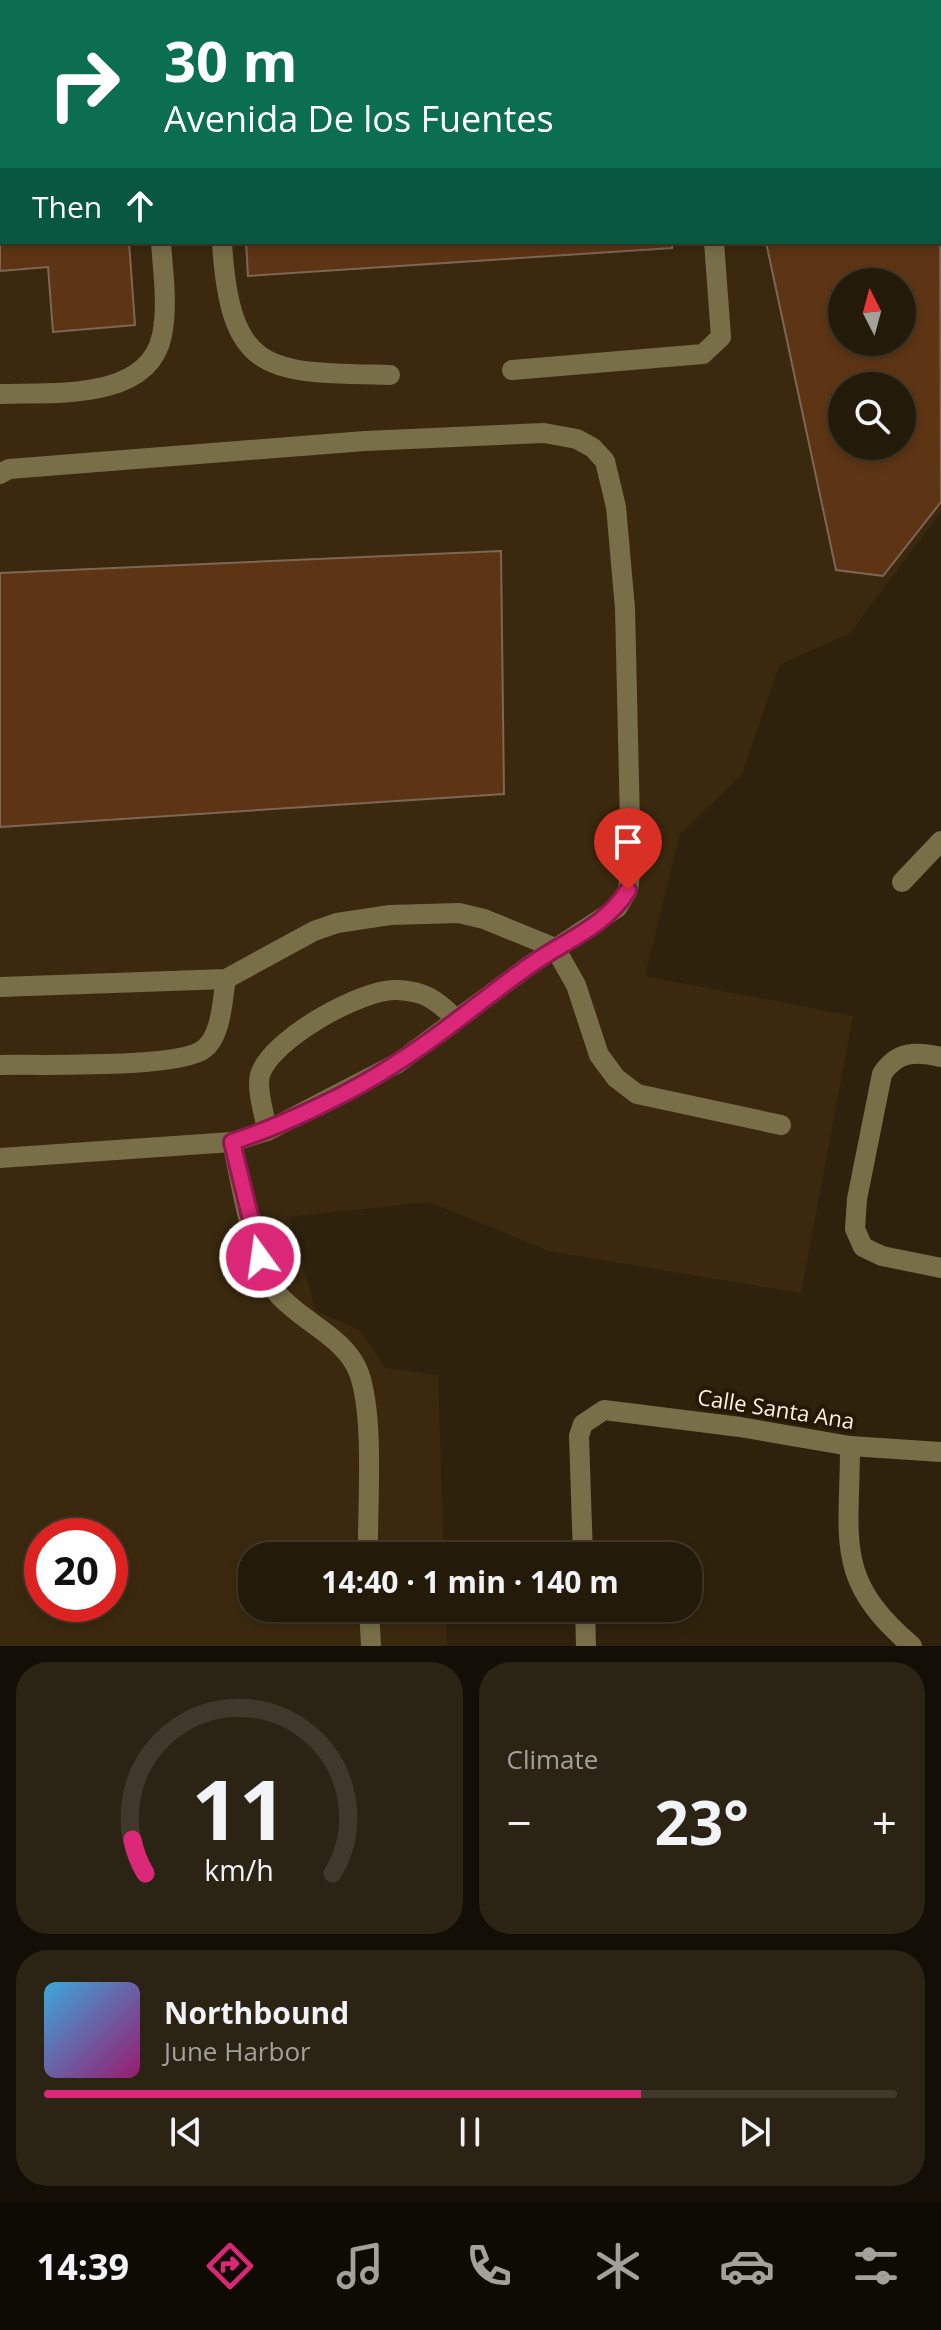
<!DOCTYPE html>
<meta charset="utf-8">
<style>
:root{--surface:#231a0a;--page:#2b2313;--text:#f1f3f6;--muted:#a3a19c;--line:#40382b;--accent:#db2777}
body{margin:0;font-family:"Open Sans",sans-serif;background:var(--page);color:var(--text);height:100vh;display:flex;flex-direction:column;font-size:30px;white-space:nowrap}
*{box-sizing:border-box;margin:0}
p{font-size:26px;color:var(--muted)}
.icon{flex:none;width:44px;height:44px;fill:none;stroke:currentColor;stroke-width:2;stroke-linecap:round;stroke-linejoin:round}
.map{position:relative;height:1646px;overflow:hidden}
.side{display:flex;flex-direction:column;gap:16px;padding:16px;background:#130e06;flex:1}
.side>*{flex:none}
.top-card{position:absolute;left:0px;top:0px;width:942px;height:244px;box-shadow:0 4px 12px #0003,0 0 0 2px var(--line);background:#0b6e4f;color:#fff;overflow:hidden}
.needle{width:52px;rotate:354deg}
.buttons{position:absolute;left:828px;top:268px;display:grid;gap:16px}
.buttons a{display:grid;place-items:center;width:88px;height:88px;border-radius:50%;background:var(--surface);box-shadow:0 4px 12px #0003,0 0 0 2px var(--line);font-size:40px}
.speed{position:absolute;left:24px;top:1518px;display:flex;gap:16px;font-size:40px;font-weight:700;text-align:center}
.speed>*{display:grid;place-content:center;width:104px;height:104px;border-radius:50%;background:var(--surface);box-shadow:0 4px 12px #0003,0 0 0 2px var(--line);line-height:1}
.speed .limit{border:12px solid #d22;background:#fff;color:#111}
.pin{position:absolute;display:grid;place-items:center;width:68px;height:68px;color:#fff;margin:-82px -34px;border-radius:50% 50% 50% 0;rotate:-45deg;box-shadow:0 0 8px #0007}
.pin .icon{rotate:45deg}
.me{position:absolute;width:88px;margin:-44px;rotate:346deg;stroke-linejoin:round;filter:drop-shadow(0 0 6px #0008)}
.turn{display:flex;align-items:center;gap:28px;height:168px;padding:0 32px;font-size:36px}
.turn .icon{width:104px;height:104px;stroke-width:2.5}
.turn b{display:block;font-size:56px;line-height:68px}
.then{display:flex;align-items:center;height:76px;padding:0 32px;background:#0003;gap:16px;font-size:30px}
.big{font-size:60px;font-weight:700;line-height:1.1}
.side .widget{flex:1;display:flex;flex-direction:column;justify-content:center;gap:12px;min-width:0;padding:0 28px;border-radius:32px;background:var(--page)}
.side .dial{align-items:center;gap:0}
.dial svg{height:208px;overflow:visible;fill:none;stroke:var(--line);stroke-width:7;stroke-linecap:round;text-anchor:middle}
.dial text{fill:var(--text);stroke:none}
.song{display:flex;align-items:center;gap:24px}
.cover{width:96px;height:96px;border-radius:12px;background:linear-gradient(135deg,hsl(200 70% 55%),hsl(320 70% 35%))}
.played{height:8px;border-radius:4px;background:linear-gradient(90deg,var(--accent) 70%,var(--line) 70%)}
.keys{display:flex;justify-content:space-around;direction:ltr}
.heat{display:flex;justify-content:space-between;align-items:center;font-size:44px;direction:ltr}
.side .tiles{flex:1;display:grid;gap:16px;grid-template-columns:1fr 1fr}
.widget:last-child{grid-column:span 2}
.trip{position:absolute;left:238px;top:1542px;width:464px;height:80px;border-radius:32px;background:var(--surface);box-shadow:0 4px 12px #0003,0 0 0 2px var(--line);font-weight:700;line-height:80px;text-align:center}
.menu{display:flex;height:128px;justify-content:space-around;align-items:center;background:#0e0a04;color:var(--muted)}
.menu .icon{width:56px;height:56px}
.menu .active{color:var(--accent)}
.menu b{font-size:36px;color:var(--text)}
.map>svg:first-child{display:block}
.built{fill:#3a290e;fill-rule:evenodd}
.building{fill:#5d3514;stroke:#7d6655;stroke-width:2;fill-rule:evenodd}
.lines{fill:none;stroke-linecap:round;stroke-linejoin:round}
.minor{stroke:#786f49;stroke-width:20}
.route-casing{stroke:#8e194d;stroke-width:20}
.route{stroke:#db2777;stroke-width:14}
.labels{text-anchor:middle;stroke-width:8;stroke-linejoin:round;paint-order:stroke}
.street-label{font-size:22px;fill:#fcf3e6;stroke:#251804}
</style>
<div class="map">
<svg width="941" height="1646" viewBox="0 0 941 1646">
<rect width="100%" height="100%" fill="#2f220d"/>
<path class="built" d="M0 0H941V512L849 634 780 664 742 774 680 834 645 976 853 1016 801 1293 549 1251 429 1202 289 1217 316 1311 360 1330 385 1368 438 1375 444 1556H252V1608H446L447 1646H0ZM2 2H940V242H2ZM842 282H902V342H842ZM842 386H902V446H842ZM42 1536H110V1604H42Z"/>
<g class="building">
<rect x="231" y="0" width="424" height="2"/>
<polygon points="0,53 2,242 129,242 135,325 53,332 48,267 0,271"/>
<path d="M940 196 941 502 883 576 836 570 766 242H940ZM842 282H902V342H842ZM842 386H902V446H842Z"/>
<polygon points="246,242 672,242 672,248 248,276"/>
<polygon points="501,551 504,794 0,827 0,573"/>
</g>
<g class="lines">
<g class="minor">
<polyline points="142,0 142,2"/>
<polyline points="210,0 210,2"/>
<polyline points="690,0 691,2"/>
<polyline points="754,0 755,2"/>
<polyline points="940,146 941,146"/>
<path d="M222 242C230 378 270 372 390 375"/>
<polyline points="512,370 703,354 721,337 714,242"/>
<path d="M0 394C51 392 149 402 162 335 168 305 163 272 161 242"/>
<polyline points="0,474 9,469 365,441 544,433 577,439 593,448 605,461 616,507 625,608 631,867 628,890 617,908 530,965 398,1063 267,1131 232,1142 0,1158"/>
<polyline points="902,882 941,841"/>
<polyline points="0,987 226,979 314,931 337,923 390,915 459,913 484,919 555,948 576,985 599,1055 616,1078 637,1094 781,1125"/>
<path d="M941 1057C916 1051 897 1051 882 1074L857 1199 855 1229 863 1247 882 1256 941 1268"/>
<path d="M0 1065C38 1064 179 1069 204 1049 222 1035 222 1000 226 979"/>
<path d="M267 1131C265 1115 256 1090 260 1075 270 1040 362 988 397 990 425 991 436 1000 455 1018"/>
<path d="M232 1142C241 1180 253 1265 277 1293 301 1322 345 1336 359 1373 375 1419 367 1506 368 1556"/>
<path d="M850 1446C850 1540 833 1579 912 1646"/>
<polyline points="583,1556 579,1436 583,1424 604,1410 740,1427 850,1446 941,1452"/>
<polyline points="369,1608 371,1646"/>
<polyline points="585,1608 586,1646"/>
</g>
</g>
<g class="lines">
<g class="route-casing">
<path id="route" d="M260 1257 232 1142C282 1126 355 1091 398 1062 445 1033 487 995 532 964 566 940 606 926 628 890"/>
</g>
<use href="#route" class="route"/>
</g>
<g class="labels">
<g class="street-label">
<text transform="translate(776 1409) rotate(9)" y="8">Calle Santa Ana</text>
</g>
</g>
</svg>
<div class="buttons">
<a><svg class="needle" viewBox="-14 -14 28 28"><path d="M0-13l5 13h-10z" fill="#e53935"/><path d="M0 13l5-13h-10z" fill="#a3a19c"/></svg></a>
<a><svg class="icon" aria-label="search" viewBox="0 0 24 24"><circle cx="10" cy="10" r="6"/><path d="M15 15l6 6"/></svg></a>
</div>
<div class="speed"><div class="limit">20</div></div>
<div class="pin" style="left:628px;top:890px;background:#d93025"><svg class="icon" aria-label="arrive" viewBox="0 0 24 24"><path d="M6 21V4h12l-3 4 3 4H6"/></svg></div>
<svg class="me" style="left:260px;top:1257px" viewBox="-20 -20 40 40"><circle r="17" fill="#db2777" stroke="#fff" stroke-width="3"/><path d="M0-11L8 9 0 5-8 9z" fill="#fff"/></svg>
<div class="trip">14:40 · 1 min · 140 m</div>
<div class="top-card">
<div class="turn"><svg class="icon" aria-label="right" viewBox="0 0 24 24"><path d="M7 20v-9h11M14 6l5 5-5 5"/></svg><div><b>30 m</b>Avenida De los Fuentes</div></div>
<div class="then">Then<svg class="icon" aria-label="ahead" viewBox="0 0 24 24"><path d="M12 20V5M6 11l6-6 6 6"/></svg></div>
</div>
</div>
<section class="side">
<div class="tiles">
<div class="widget dial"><svg viewBox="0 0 100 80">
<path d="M14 69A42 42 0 1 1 86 69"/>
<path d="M14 69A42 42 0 0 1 9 56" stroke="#db2777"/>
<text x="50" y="56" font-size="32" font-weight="700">11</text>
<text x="50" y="72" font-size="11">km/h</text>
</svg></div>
<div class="widget"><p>Climate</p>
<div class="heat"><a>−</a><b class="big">23°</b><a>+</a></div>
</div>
<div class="widget">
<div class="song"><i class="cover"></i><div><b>Northbound</b><p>June Harbor</p></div></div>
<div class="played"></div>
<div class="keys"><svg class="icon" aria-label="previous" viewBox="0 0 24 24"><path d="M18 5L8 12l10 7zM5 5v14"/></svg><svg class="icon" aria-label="pause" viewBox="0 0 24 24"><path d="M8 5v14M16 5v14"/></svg><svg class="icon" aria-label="next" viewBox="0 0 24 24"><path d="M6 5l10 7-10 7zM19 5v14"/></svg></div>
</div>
</div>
</section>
<nav class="menu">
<b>14:39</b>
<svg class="icon active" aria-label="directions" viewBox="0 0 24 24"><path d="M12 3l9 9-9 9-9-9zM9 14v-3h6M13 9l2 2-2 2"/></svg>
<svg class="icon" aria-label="music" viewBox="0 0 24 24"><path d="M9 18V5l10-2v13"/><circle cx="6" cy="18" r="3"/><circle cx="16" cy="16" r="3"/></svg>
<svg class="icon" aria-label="phone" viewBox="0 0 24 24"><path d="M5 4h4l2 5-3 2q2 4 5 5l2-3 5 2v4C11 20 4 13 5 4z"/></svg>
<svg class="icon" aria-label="climate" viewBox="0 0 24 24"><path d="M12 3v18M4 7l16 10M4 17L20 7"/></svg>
<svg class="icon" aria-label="car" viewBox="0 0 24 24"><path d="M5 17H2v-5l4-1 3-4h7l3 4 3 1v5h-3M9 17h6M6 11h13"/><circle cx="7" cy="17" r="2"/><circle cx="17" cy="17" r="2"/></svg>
<svg class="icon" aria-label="filters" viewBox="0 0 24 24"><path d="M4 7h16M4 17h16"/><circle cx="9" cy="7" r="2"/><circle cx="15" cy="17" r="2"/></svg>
</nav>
